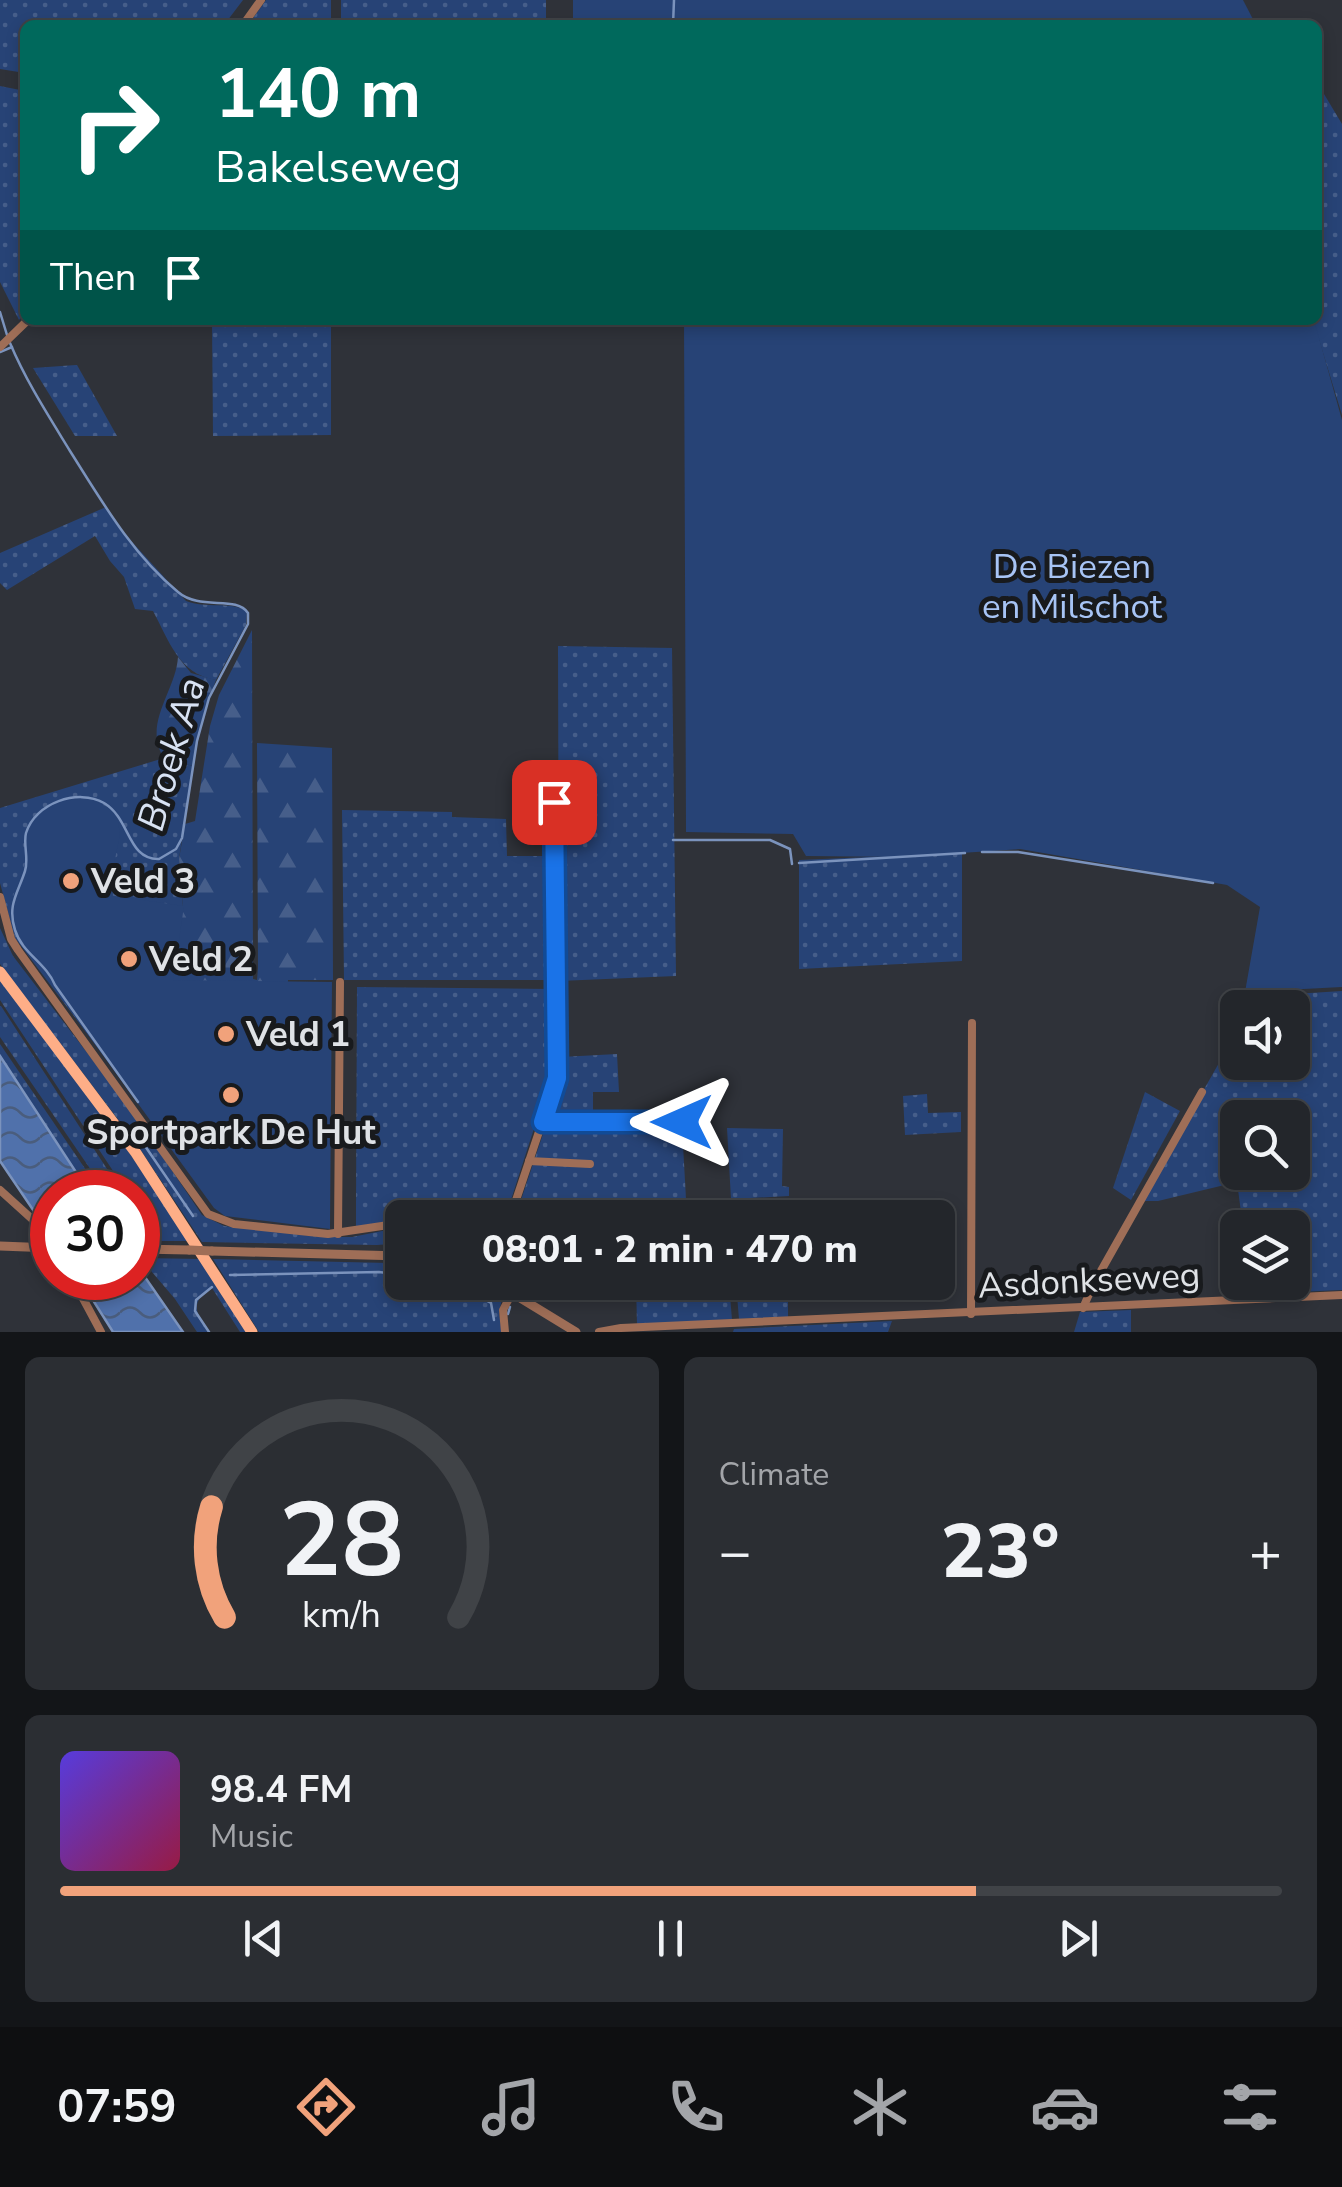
<!DOCTYPE html>
<meta charset="utf-8">
<style>
:root{--surface:#23262b;--page:#2b2e33;--text:#f1f3f6;--muted:#a3a5a9;--line:#404347;--accent:#f1a27b}
body{margin:0;font-family:"Nunito Sans",sans-serif;background:var(--page);color:var(--text);height:100vh;display:flex;flex-direction:column;font-size:38px;white-space:nowrap}
*{box-sizing:border-box;margin:0}
p{font-size:32px;color:var(--muted)}
.icon{flex:none;width:55px;height:55px;fill:none;stroke:currentColor;stroke-width:2;stroke-linecap:round;stroke-linejoin:round}
.map{position:relative;height:1332px;overflow:hidden}
.side{display:flex;flex-direction:column;gap:25px;padding:25px;background:#131518;flex:1}
.side>*{flex:none}
.hud{position:absolute;left:20px;top:20px;width:1302px;height:305px;border-radius:15px;box-shadow:0 5px 15px #0003,0 0 0 2px var(--line);background:#00695c;color:#fff;overflow:hidden}
.fabs{position:absolute;left:1220px;top:990px;display:grid;gap:20px}
.fabs a{display:grid;place-items:center;width:90px;height:90px;border-radius:15px;background:var(--surface);box-shadow:0 5px 15px #0003,0 0 0 2px var(--line);font-size:50px}
.speed{position:absolute;left:30px;top:1170px;display:flex;gap:20px;font-size:50px;font-weight:700;text-align:center}
.speed>*{display:grid;place-content:center;width:130px;height:130px;border-radius:50%;background:var(--surface);box-shadow:0 5px 15px #0003,0 0 0 2px var(--line);line-height:1}
.speed .limit{border:15px solid #d22;background:#fff;color:#111}
.pin{position:absolute;display:grid;place-items:center;width:85px;height:85px;color:#fff;margin:-42px;border-radius:20px;box-shadow:0 5px 15px #0006}
.me{position:absolute;width:110px;margin:-55px;rotate:270deg;stroke-linejoin:round;filter:drop-shadow(0 0 8px #0008)}
.turn{display:flex;align-items:center;gap:35px;height:210px;padding:0 30px;font-size:45px}
.turn .icon{width:130px;height:130px;stroke-width:2.5}
.turn b{display:block;font-size:70px;line-height:85px}
.then{display:flex;align-items:center;height:95px;padding:0 30px;background:#0003;gap:20px;font-size:38px}
.big{font-size:75px;font-weight:800;line-height:1.1}
.side .card{flex:1;display:flex;flex-direction:column;justify-content:center;gap:15px;min-width:0;padding:0 35px;border-radius:15px;background:var(--page)}
.side .dial{align-items:center;gap:0}
.dial svg{height:260px;overflow:visible;fill:none;stroke:var(--line);stroke-width:7;stroke-linecap:round;text-anchor:middle}
.dial text{fill:var(--text);stroke:none}
.song{display:flex;align-items:center;gap:30px}
.cover{width:120px;height:120px;border-radius:15px;background:linear-gradient(135deg,hsl(250 70% 55%),hsl(340 70% 35%))}
.played{height:10px;border-radius:5px;background:linear-gradient(90deg,var(--accent) 75%,var(--line) 75%)}
.keys{display:flex;justify-content:space-around;direction:ltr}
.heat{display:flex;justify-content:space-between;align-items:center;font-size:55px;direction:ltr}
.side .tiles{flex:1;display:grid;gap:25px;grid-template-columns:1fr 1fr}
.card:last-child{grid-column:span 2}
.trip{position:absolute;left:385px;top:1200px;width:570px;height:100px;border-radius:15px;background:var(--surface);box-shadow:0 5px 15px #0003,0 0 0 2px var(--line);font-weight:800;line-height:100px;text-align:center}
.dock{display:flex;height:160px;justify-content:space-around;align-items:center;background:#0e0f11;color:var(--muted)}
.dock .icon{width:70px;height:70px}
.dock .on{color:var(--accent)}
.dock b{font-size:45px;color:var(--text)}
.map>svg:first-child{display:block}
.grass{fill:url(#grass-dots);fill-rule:evenodd}
.forest{fill:url(#forest-firs)}
.park{fill:#274376}
.water{fill:url(#water-waves);stroke:#7b93bd;stroke-width:2.5}
.lines{fill:none;stroke-linecap:round;stroke-linejoin:round}
.stream{stroke:#7b93bd;stroke-width:2.5}
.minor{stroke:#9f6e57;stroke-width:8}
.tertiary{stroke:#9f6e57;stroke-width:9}
.primary{stroke:#feae87;stroke-width:11}
.tertiary-bridge{stroke:#9f6e57;stroke-width:9}
.route-casing{stroke:#114b97;stroke-width:25}
.route{stroke:#1a73e8;stroke-width:18}
.poi-dot{fill:#f1a27b;stroke:#181a1d;stroke-width:4}
.labels{text-anchor:middle;stroke-width:10;stroke-linejoin:round;paint-order:stroke}
.park-label{font-size:35px;fill:#a7c4f5;stroke:#181a1d}
.poi-label{font-size:35px;font-weight:bold;fill:#dfe2e6;stroke:#181a1d;text-anchor:start}
.street-label{font-size:35px;fill:#dfe2e6;stroke:#181a1d}
.water-label{font-size:38px;font-style:italic;fill:#d8e2f3;stroke:#181a1d}
</style>
<div class="map">
<svg width="1342" height="1332" viewBox="0 0 1342 1332">
<defs>
<pattern id="grass-dots" width="8" height="8" patternUnits="userSpaceOnUse" patternTransform="scale(2.5)"><rect width="8" height="8" fill="#274376"/><path d="M2 2h.1M6 6h.1" fill="none" stroke="#465e8a" stroke-width="1.8" stroke-linecap="round"/></pattern>
<pattern id="forest-firs" width="22" height="20" patternUnits="userSpaceOnUse" patternTransform="scale(2.5)"><rect width="22" height="20" fill="#274376"/><path d="M5 1l3.5 6h-7zM16 11l3.5 6h-7z" fill="#465e8a"/></pattern>
<pattern id="water-waves" width="16" height="10" patternUnits="userSpaceOnUse" patternTransform="scale(2.5)"><rect width="16" height="10" fill="#5071ab"/><path d="M0 5q4-4 8 0t8 0" fill="none" stroke="#4a5d7d"/></pattern>
</defs>
<rect width="100%" height="100%" fill="#2f3239"/>
<g class="grass">
<polygon points="0,0 243,0 224,25 25,25 25,73 0,69"/>
<polygon points="266,0 331,0 331,25 248,25"/>
<rect x="341" y="0" width="205" height="25"/>
<polygon points="1318,84 1342,124 1342,415 1313,320 1318,320"/>
<polygon points="0,86 25,91 25,312 19,320 0,282"/>
<polygon points="212,320 331,320 331,435 213,436"/>
<polygon points="76,365 77,365 117,436 75,436 33,368"/>
<path d="M106 507 122 531 186 601C206 609 230 601 247 611L246 625 216 680C179 674 169 641 153 611L135 609 124 577 110 561 95 536 7 590 0 583V553Z"/>
<polygon points="558,646 672,648 676,976 559,981"/>
<polygon points="164,758 193,766 179,859 183,908 132,1093 15,938 0,883 0,808"/>
<polygon points="342,810 452,812 452,817 506,819 507,856 549,856 549,980 344,980"/>
<polygon points="962,853 962,961 799,969 799,860"/>
<polygon points="0,928 13,956 131,1110 202,1215 224,1226 321,1237 352,1237 402,1227 402,1243 377,1245 202,1242 136,1143 0,964"/>
<polygon points="0,978 86,1091 191,1241 159,1241 138,1208 138,1192 127,1192 0,1000"/>
<polygon points="357,987 550,989 550,1079 508,1209 356,1209"/>
<path d="M1342 991V1290L1251 1294 1250 1283 1292 1282V1228L1243 1227 1237 1182 1158 1201H1141L1237 1031 1238 1062H1292V1008L1254 1007 1261 996ZM1238 1118H1292V1172H1238Z"/>
<polygon points="0,1006 1,1006 122,1192 106,1192 0,1037"/>
<polygon points="0,1044 101,1192 89,1192 0,1056"/>
<polygon points="617,1054 619,1092 593,1092 593,1119 548,1117 560,1081 561,1057"/>
<polygon points="1145,1092 1180,1111 1131,1200 1113,1188"/>
<polygon points="927,1094 928,1113 961,1112 961,1132 905,1135 903,1096"/>
<polygon points="546,1125 682,1127 687,1217 515,1218"/>
<polygon points="727,1128 783,1129 782,1186 789,1187 789,1196 731,1199"/>
<path d="M140 1258 202 1259 248 1332H240L212 1288C189 1302 196 1313 208 1332H197L175 1299Z"/>
<polygon points="213,1259 389,1263 402,1266 402,1282 478,1283 503,1295 499,1312 502,1332 259,1332"/>
<polygon points="636,1283 729,1283 732,1320 637,1324"/>
<polygon points="736,1283 788,1283 788,1317 739,1319"/>
<polygon points="1131,1310 1131,1332 1074,1332 1080,1312"/>
<polygon points="892,1321 888,1332 733,1332 734,1329"/>
</g>
<g class="forest">
<polygon points="252,630 253,979 257,980 258,968 257,743 332,748 333,980 288,980 287,998 164,999 183,908 179,859 185,824 195,821 210,726 219,695"/>
<path d="M178 657 191 673 216 680 203 716 193 766 164 758C142 724 176 691 178 657Z"/>
<polygon points="356,1209 508,1209 504,1217 402,1218 356,1228"/>
</g>
<g class="park">
<polygon points="573,0 1243,0 1256,25 573,25"/>
<polygon points="684,320 1314,320 1342,420 1342,987 1245,992 1260,907 1227,885 1020,849 900,857 806,856 793,834 686,832"/>
<path d="M88 798 116 811 120 834 108 895 184 906 173 980 332 982 330 1229 225 1216 214 1208 11 929C8 897 15 895 24 867 27 857 24 846 25 836 30 805 64 800 88 798Z"/>
</g>
<g class="water">
<polygon points="0,1056 89,1192 52,1192 52,1238 0,1161"/>
<polygon points="138,1267 183,1332 113,1332 79,1278 138,1278"/>
</g>
<g class="lines">
<g class="stream">
<polyline points="673,25 674,0"/>
<polyline points="0,312 7,335"/>
<path d="M10 343C26 381 48 415 70 451 101 500 132 554 178 592 200 611 236 595 248 613V624L209 698 197 741 182 838 176 849 159 859C127 860 131 819 104 803 78 788 35 803 26 833 23 844 29 859 25 871 18 893 7 905 15 930 22 953 46 963 55 985L138 1102"/>
<polyline points="0,352 12,347"/>
<polyline points="673,840 770,840 790,849 792,864"/>
<polyline points="982,852 1018,852 1213,883"/>
<polyline points="799,863 965,853"/>
<polyline points="132,1127 193,1216"/>
<polyline points="230,1275 379,1272 402,1275"/>
<polyline points="450,1282 491,1303 494,1320"/>
<polyline points="508,1314 510,1307"/>
<polyline points="209,1332 195,1311 196,1300 212,1287"/>
</g>
<g class="minor">
<polyline points="243,25 261,0"/>
<polyline points="0,347 28,320"/>
<polyline points="0,897 11,939 18,950 208,1214 234,1224 328,1234 402,1223"/>
<polyline points="543,1122 682,1122"/>
<polyline points="529,1161 590,1164"/>
<polyline points="0,1190 32,1219 52,1247"/>
<polyline points="510,1218 557,1078 554,802"/>
<polyline points="338,1234 340,982"/>
<polyline points="72,1278 101,1332"/>
<polyline points="1083,1308 1093,1285 1202,1092"/>
<polyline points="971,1314 972,1023"/>
<polyline points="505,1332 503,1310 512,1293"/>
<polyline points="599,1332 621,1328 1342,1295"/>
</g>
<g class="tertiary">
<polyline points="0,1246 52,1248"/>
<polyline points="138,1249 189,1250"/>
<polyline points="212,1251 402,1256"/>
<polyline points="494,1282 576,1332"/>
</g>
<polyline class="primary" points="0,972 136,1153 252,1332"/>
<polyline class="tertiary-bridge" points="189,1250 212,1251"/>
</g>
<g class="lines">
<g class="route-casing">
<polyline id="route" points="554,802 557,1078 543,1122 682,1122"/>
</g>
<use href="#route" class="route"/>
</g>
<g class="poi-dot">
<circle cx="71" cy="881" r="10"/>
<circle cx="129" cy="959" r="10"/>
<circle cx="226" cy="1034" r="10"/>
<circle cx="231" cy="1095" r="10"/>
</g>
<g class="labels">
<g class="park-label">
<text x="1072" y="578">De Biezen<tspan x="1072" dy="40">en Milschot</tspan></text>
</g>
<g class="poi-label">
<text x="91" y="893">Veld 3</text>
<text x="149" y="971">Veld 2</text>
<text x="246" y="1046">Veld 1</text>
<text x="231" y="1144" text-anchor="middle">Sportpark De Hut</text>
</g>
<g class="street-label">
<text transform="translate(1089 1280) rotate(-3)" y="12">Asdonkseweg</text>
</g>
<g class="water-label">
<text transform="translate(171 754) rotate(-74)" y="13">Broek Aa</text>
</g>
</g>
</svg>
<div class="fabs">
<a><svg class="icon" aria-label="sound" viewBox="0 0 24 24"><path d="M4 9h4l5-4v14l-5-4H4zM17 9q2 3 0 6"/></svg></a>
<a><svg class="icon" aria-label="search" viewBox="0 0 24 24"><circle cx="10" cy="10" r="6"/><path d="M15 15l6 6"/></svg></a>
<a><svg class="icon" aria-label="layers" viewBox="0 0 24 24"><path d="M12 4l9 5-9 5-9-5zM3 14l9 5 9-5"/></svg></a>
</div>
<div class="speed"><div class="limit">30</div></div>
<div class="pin" style="left:554px;top:802px;background:#d93025"><svg class="icon" aria-label="arrive" viewBox="0 0 24 24"><path d="M6 21V4h12l-3 4 3 4H6"/></svg></div>
<svg class="me" style="left:682px;top:1122px" viewBox="-20 -20 40 40"><path d="M0-17L14 15 0 8-14 15z" fill="#1a73e8" stroke="#fff" stroke-width="4"/></svg>
<div class="trip">08:01 · 2 min · 470 m</div>
<div class="hud">
<div class="turn"><svg class="icon" aria-label="right" viewBox="0 0 24 24"><path d="M7 20v-9h11M14 6l5 5-5 5"/></svg><div><b>140 m</b>Bakelseweg</div></div>
<div class="then">Then<svg class="icon" aria-label="arrive" viewBox="0 0 24 24"><path d="M6 21V4h12l-3 4 3 4H6"/></svg></div>
</div>
</div>
<section class="side">
<div class="tiles">
<div class="card dial"><svg viewBox="0 0 100 80">
<path d="M14 69A42 42 0 1 1 86 69"/>
<path d="M14 69A42 42 0 0 1 10 35" stroke="#f1a27b"/>
<text x="50" y="56" font-size="32" font-weight="700">28</text>
<text x="50" y="72" font-size="11">km/h</text>
</svg></div>
<div class="card"><p>Climate</p>
<div class="heat"><a>−</a><b class="big">23°</b><a>+</a></div>
</div>
<div class="card">
<div class="song"><i class="cover"></i><div><b>98.4 FM</b><p>Music</p></div></div>
<div class="played"></div>
<div class="keys"><svg class="icon" aria-label="previous" viewBox="0 0 24 24"><path d="M18 5L8 12l10 7zM5 5v14"/></svg><svg class="icon" aria-label="pause" viewBox="0 0 24 24"><path d="M8 5v14M16 5v14"/></svg><svg class="icon" aria-label="next" viewBox="0 0 24 24"><path d="M6 5l10 7-10 7zM19 5v14"/></svg></div>
</div>
</div>
</section>
<nav class="dock">
<b>07:59</b>
<svg class="icon on" aria-label="directions" viewBox="0 0 24 24"><path d="M12 3l9 9-9 9-9-9zM9 14v-3h6M13 9l2 2-2 2"/></svg>
<svg class="icon" aria-label="music" viewBox="0 0 24 24"><path d="M9 18V5l10-2v13"/><circle cx="6" cy="18" r="3"/><circle cx="16" cy="16" r="3"/></svg>
<svg class="icon" aria-label="phone" viewBox="0 0 24 24"><path d="M5 4h4l2 5-3 2q2 4 5 5l2-3 5 2v4C11 20 4 13 5 4z"/></svg>
<svg class="icon" aria-label="climate" viewBox="0 0 24 24"><path d="M12 3v18M4 7l16 10M4 17L20 7"/></svg>
<svg class="icon" aria-label="car" viewBox="0 0 24 24"><path d="M5 17H2v-5l4-1 3-4h7l3 4 3 1v5h-3M9 17h6M6 11h13"/><circle cx="7" cy="17" r="2"/><circle cx="17" cy="17" r="2"/></svg>
<svg class="icon" aria-label="filters" viewBox="0 0 24 24"><path d="M4 7h16M4 17h16"/><circle cx="9" cy="7" r="2"/><circle cx="15" cy="17" r="2"/></svg>
</nav>
